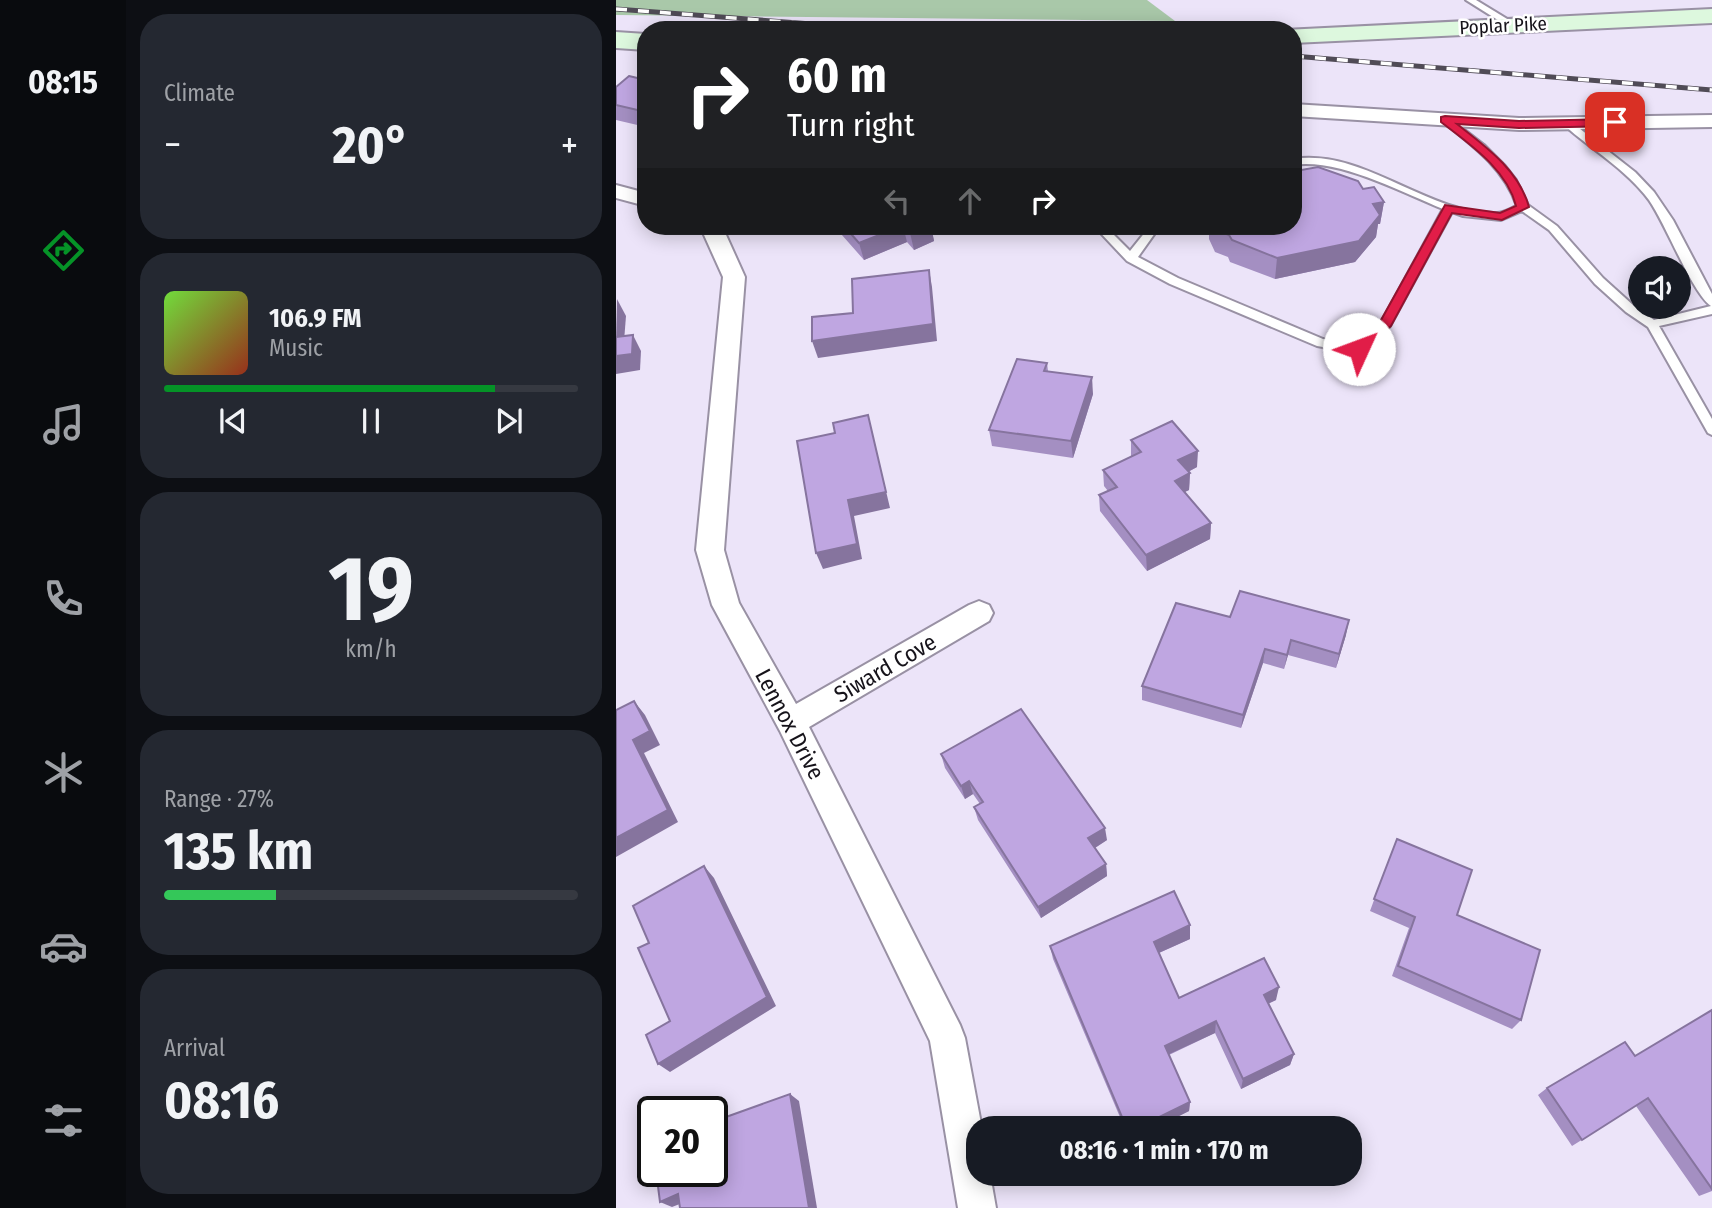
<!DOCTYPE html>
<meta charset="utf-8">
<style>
:root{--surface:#171b24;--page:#242831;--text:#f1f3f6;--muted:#9ea1a6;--line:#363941;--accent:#059327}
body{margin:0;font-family:"Fira Sans Condensed",sans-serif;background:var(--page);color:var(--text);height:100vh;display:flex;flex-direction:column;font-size:26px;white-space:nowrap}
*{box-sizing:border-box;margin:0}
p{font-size:23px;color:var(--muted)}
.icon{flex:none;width:38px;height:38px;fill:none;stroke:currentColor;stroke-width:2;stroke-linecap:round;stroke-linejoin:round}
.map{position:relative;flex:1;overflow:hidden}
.side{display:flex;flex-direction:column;gap:14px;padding:14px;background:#0d0f14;width:490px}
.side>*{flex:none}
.banner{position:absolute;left:21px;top:21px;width:665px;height:214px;border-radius:28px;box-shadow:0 4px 18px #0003;background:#202124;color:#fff;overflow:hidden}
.buttons{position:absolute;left:1012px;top:256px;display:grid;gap:14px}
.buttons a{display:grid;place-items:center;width:63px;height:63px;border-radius:50%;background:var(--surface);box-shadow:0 4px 18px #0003;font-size:35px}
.speed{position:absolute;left:21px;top:1096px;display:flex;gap:14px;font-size:35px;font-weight:700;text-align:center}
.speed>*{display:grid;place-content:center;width:91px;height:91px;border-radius:50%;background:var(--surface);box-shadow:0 4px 18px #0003;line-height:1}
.speed .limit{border:4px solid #111;border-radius:10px;background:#fff;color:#111}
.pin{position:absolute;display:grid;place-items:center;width:60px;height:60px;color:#fff;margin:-30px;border-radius:14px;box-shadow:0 4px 10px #0006}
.me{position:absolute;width:77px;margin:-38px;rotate:47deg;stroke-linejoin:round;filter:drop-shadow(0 0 5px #0008)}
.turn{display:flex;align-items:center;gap:24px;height:147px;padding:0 35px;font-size:32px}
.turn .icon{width:91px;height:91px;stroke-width:2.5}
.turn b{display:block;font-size:49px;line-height:60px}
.lanes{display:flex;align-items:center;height:66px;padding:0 35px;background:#0003;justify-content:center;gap:35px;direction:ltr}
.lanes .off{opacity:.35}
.big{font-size:52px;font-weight:700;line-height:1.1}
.side .widget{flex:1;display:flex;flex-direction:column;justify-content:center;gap:10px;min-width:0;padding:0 24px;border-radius:28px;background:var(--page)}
.side .dial{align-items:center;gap:0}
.dial b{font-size:91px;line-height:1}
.song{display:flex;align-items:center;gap:21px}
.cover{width:84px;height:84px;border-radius:10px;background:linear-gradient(135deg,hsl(100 70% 55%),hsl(10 70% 35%))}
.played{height:7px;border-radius:4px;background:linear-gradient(90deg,var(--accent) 80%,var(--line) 80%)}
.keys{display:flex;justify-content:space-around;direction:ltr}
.heat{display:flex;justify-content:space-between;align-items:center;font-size:38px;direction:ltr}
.charge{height:10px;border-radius:5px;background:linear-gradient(90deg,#34c759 27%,var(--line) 0)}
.trip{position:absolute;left:350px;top:1116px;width:396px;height:70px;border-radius:28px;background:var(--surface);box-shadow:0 4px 18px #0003;font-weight:700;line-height:70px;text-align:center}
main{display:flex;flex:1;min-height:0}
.dock{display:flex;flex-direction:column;width:126px;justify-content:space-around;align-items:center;background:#090b0e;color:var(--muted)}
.dock .icon{width:49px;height:49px}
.dock .active{color:var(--accent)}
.dock b{font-size:32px;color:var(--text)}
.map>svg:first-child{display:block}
.green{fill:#a9c8a9}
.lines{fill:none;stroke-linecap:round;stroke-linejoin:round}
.lane-casing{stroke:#9991a4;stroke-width:4}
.street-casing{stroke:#9991a4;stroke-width:4}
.secondary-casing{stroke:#9991a4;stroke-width:4}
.lane{fill:#fff;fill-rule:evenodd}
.street{fill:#fff;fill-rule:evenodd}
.secondary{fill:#ddf8de;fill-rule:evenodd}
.rail-casing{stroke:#504b56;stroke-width:5}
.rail{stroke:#fff;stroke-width:3.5;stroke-dasharray:11;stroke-linecap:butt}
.wall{fill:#a48fc2}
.shaded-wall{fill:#86749e}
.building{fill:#bfa6e1;stroke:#86749e;stroke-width:2}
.route{fill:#e11d48;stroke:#92132f;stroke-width:2}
.labels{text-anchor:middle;stroke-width:5;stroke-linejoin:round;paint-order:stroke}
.far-street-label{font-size:19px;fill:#151219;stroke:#fff}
.street-label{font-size:23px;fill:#151219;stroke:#fff}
</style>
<main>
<nav class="dock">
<b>08:15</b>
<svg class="icon active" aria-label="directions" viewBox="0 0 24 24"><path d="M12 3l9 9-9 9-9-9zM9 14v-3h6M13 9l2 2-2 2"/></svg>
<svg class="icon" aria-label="music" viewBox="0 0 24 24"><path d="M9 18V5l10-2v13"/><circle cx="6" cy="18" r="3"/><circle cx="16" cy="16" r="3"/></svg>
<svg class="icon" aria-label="phone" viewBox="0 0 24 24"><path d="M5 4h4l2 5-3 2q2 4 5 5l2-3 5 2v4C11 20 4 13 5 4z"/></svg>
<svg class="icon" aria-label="climate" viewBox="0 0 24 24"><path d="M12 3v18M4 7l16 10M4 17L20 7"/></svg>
<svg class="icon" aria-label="car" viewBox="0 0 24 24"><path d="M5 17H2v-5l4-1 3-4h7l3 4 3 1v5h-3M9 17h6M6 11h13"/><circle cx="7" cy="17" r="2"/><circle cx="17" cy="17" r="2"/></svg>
<svg class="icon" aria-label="filters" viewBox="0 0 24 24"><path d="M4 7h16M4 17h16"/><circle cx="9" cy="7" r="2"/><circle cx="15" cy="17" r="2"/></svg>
</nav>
<section class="side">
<div class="widget"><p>Climate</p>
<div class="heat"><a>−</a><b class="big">20°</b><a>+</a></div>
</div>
<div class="widget">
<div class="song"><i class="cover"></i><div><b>106.9 FM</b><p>Music</p></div></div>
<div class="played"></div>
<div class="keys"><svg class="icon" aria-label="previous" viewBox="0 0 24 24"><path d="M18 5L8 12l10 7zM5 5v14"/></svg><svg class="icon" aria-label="pause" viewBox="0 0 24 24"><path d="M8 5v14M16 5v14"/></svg><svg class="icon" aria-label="next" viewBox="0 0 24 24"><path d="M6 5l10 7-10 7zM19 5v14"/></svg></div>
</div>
<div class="widget dial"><b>19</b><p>km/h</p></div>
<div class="widget"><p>Range · 27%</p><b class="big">135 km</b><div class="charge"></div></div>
<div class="widget"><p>Arrival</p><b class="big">08:16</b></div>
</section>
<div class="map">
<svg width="1096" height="1208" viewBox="0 0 1096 1208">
<rect width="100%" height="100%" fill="#ece4f9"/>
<polygon class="green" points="0,0 531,0 559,21 0,15"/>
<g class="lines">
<g class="lane-casing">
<g id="lane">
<polygon points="850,0 860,0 901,25 893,27"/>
<path d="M826 117H832L868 145 889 166 900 180 912 205 941 226 987 278 1018 306 1038 320 1095 306C1076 293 1050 224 1033 200 1010 169 976 150 948 125V121H954L1019 172 1038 192 1057 220 1096 294V314L1043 326 1096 419V435L1092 433 1032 327 1010 312 979 284 933 230 906 211 885 220 847 216 836 212 774 326 747 352 743 353 701 346 554 284 511 261 478 226H489L514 251 534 226H544L522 257 562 278 707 339 740 345 766 321 827 209C785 192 722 158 677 165V159C748 148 811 215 881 213 888 213 895 208 901 206 888 168 856 145 826 121Z"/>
</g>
</g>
<g class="street-casing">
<g id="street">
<polygon points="677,104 903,118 1096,115 1096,127 903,130 677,116"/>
<polygon points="0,185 30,193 30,206 0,198"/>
<polygon points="84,226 106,226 129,277 108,550 123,603 180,704 353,605 363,601 373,605 377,613 373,621 193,727 344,1025 349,1038 366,1129 362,1129 362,1174 374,1174 380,1208 342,1208 314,1041 164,731 96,605 80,550 107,277"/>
</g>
</g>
<g class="secondary-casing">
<g id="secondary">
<polygon points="1096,9 1096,23 677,43 677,30 668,30"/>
<polygon points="0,32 30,34 30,50 0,48"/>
</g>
</g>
<use href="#lane" class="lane"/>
<use href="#street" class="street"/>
<use href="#secondary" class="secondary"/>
<g class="rail-casing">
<g id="rail">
<polyline points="0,9 275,30"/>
<polyline points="677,56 1096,90"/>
</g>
</g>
<use href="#rail" class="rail"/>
</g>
<g class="wall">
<polygon points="30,80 30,127 0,120 0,87"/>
<polygon points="680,171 747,189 768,202 764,224 762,224 760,237 739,262 659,279 614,262 612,257 599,252 593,239 593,226 677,226"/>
<polygon points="218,226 315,226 318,241 298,250 291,242 248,260"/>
<polygon points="431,363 432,371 477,394 457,458 376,446 373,430"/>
<polygon points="515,440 581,467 572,472 574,473 573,490 568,492 595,523 594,539 531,571 484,511 483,495 492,491 488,486 487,470 515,457"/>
<polygon points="614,617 730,635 720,668 672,655 668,669 647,663 625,728 526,700 526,686"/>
<polygon points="325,754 491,840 479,848 490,864 491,876 425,918 362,820 358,807 364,804 357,794 349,799 329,768"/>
<polygon points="776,851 841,915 905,1020 896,1029 776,976 793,928 754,911"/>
<polygon points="574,939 543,953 563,998 660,1000 652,1004 678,1054 674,1065 625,1089 599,1033 553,1055 574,1102 573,1111 537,1129 509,1129 437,959 434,946"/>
<polygon points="1096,1010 1096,1191 1083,1196 1020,1106 956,1146 922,1095 931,1088 1019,1056"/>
</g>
<g class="shaded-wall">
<polygon points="768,202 764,224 762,224 760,237 739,262 659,279 661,258 757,204"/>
<polygon points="286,226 287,226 291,242 248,260 243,243"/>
<polygon points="311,226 315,226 318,241 298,250 294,233"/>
<polygon points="313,270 316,287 321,341 202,358 196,341"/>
<polygon points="1,299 10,316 7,354 0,341"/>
<polygon points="17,335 25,351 24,370 0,374 0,356"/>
<polygon points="476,377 477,394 457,458 455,441"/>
<polygon points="252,415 274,508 238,516 246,559 207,569 200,553 232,500"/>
<polygon points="582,451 581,467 562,477 562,460"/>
<polygon points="574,473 573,490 559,497 559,481"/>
<polygon points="595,523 594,539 531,571 530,555"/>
<polygon points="733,620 730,635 720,668 723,654"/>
<polygon points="675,640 672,655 668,669 671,655"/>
<polygon points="649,649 647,663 625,728 627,715"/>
<polygon points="18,701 29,715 44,745 28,753 62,822 0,857 0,838"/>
<polygon points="353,781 357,794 349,799 345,786"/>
<polygon points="489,828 491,840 474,851 472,838"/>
<polygon points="490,864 491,876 425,918 422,907"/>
<polygon points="88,866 98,878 160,1006 54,1072 42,1064 151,997"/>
<polygon points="574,925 574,939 538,955 538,942"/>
<polygon points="663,987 660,1000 645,1007 648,995"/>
<polygon points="600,1021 599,1033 549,1056 549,1046"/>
<polygon points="678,1054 674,1065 625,1089 627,1079"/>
<polygon points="174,1094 183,1101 201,1208 193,1208"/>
<polygon points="574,1102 573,1111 537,1129 519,1129"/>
<polygon points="62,1194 74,1200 56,1207 44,1202"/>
</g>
<g class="building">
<polygon points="13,76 30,80 30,112 0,105 0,87"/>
<polygon points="677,167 680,171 702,167 742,181 747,189 758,187 768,202 757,204 764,215 743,241 661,258 616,240 613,235 600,230 598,226 677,226"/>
<polygon points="228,226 286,226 243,243"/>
<polygon points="288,226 311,226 294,233"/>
<polygon points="313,270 317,324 196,341 196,317 237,313 236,279"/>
<polygon points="17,335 16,354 0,356 0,337"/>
<polygon points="401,359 431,363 428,371 476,377 455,441 373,430"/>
<polygon points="252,415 270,492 232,500 241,544 200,553 181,441 219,433 217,423"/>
<polygon points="556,421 582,451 562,460 574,473 559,481 595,523 530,555 483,495 501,487 487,470 525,452 515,440"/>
<polygon points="624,591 733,620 723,654 675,640 671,655 649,649 627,715 526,686 560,603 614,617"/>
<polygon points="18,701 34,731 17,740 52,810 0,838 0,710"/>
<polygon points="405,709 489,828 472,838 490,864 422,907 358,807 367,802 353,781 345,786 325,754"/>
<polygon points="781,839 856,870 841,915 924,950 905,1020 782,966 799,917 758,899"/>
<polygon points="88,866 151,997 42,1064 30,1035 54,1021 22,948 33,943 17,906"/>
<polygon points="558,891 574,925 538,942 563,998 648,958 663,987 648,995 678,1054 627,1079 600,1021 549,1046 574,1102 519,1129 511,1129 434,946"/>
<polygon points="1096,1010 1096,1189 1032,1098 966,1140 931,1088 1009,1042 1019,1056"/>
<polygon points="174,1094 193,1208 64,1208 62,1194 44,1202 40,1171 96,1171 96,1122"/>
</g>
<path class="route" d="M829 116 903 121 999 119 1005 122 999 126 903 128 841 124C869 146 903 170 913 207L886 220 836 213 775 326 747 352H738V345L765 320 829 205 884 213 900 206C891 169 853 144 825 122V117Z"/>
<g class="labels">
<g class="far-street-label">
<text transform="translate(887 25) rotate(-3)" y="7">Poplar Pike</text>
</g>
<g class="street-label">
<text transform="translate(269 668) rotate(-30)" y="8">Siward Cove</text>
<text transform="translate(174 724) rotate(62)" y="8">Lennox Drive</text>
</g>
</g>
</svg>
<div class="buttons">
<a><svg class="icon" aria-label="sound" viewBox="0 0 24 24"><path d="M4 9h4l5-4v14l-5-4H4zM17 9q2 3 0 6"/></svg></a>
</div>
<div class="speed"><div class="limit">20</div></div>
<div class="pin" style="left:999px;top:122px;background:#d93025"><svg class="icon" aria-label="arrive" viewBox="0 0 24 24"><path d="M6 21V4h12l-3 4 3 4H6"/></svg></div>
<svg class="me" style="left:743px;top:349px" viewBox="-20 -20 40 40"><circle r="19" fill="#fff"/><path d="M0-13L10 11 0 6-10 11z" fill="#e11d48"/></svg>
<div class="trip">08:16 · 1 min · 170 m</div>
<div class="banner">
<div class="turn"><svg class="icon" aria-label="right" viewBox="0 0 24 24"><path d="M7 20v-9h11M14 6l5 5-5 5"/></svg><div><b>60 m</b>Turn right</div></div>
<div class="lanes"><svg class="icon off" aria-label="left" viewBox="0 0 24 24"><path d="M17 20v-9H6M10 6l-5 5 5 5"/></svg><svg class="icon off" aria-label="ahead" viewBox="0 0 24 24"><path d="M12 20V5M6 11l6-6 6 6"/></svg><svg class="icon" aria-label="right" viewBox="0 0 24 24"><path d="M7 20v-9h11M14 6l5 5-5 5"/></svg></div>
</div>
</div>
</main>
